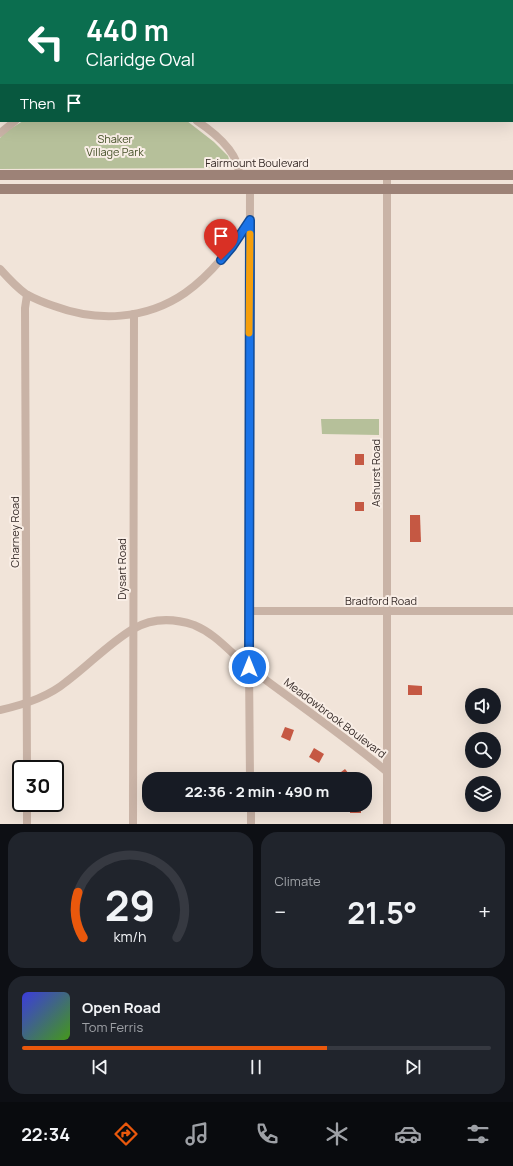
<!DOCTYPE html>
<meta charset="utf-8">
<style>
:root{--surface:#171b24;--page:#20242c;--text:#f1f3f6;--muted:#9ea1a6;--line:#363941;--accent:#ea580c}
body{margin:0;font-family:Manrope,sans-serif;background:var(--page);color:var(--text);height:100vh;display:flex;flex-direction:column;font-size:15px;white-space:nowrap}
*{box-sizing:border-box;margin:0}
p{font-size:13px;color:var(--muted)}
.icon{flex:none;width:22px;height:22px;fill:none;stroke:currentColor;stroke-width:2;stroke-linecap:round;stroke-linejoin:round}
.map{position:relative;height:824px;overflow:hidden}
.panel{display:flex;flex-direction:column;gap:8px;padding:8px;background:#0d0f14;flex:1}
.panel>*{flex:none}
.guide{position:absolute;left:0px;top:0px;width:513px;height:122px;box-shadow:0 4px 16px #0002;background:#0b6e4f;color:#fff;overflow:hidden}
.buttons{position:absolute;left:465px;top:688px;display:grid;gap:8px}
.buttons a{display:grid;place-items:center;width:36px;height:36px;border-radius:50%;background:var(--surface);box-shadow:0 4px 16px #0002;font-size:20px}
.speed{position:absolute;left:12px;top:760px;display:flex;gap:8px;font-size:20px;font-weight:700;text-align:center}
.speed>*{display:grid;place-content:center;width:52px;height:52px;border-radius:50%;background:var(--surface);box-shadow:0 4px 16px #0002;line-height:1}
.speed .limit{border:2px solid #111;border-radius:6px;background:#fff;color:#111}
.pin{position:absolute;display:grid;place-items:center;width:34px;height:34px;color:#fff;margin:-41px -17px;border-radius:50% 50% 50% 0;rotate:-45deg;box-shadow:0 0 4px #0007}
.pin .icon{rotate:45deg}
.me{position:absolute;width:44px;margin:-22px;rotate:0deg;stroke-linejoin:round;filter:drop-shadow(0 0 3px #0008)}
.turn{display:flex;align-items:center;gap:14px;height:84px;padding:0 20px;font-size:18px}
.turn .icon{width:52px;height:52px;stroke-width:2.5}
.turn b{display:block;font-size:28px;line-height:34px}
.then{display:flex;align-items:center;height:38px;padding:0 20px;background:#0003;gap:8px;font-size:15px}
.big{font-size:30px;font-weight:700;line-height:1.1}
.panel .widget{flex:1;display:flex;flex-direction:column;justify-content:center;gap:6px;min-width:0;padding:0 14px;border-radius:16px;background:var(--page)}
.panel .dial{align-items:center;gap:0}
.dial svg{height:104px;overflow:visible;fill:none;stroke:var(--line);stroke-width:7;stroke-linecap:round;text-anchor:middle}
.dial text{fill:var(--text);stroke:none}
.song{display:flex;align-items:center;gap:12px}
.cover{width:48px;height:48px;border-radius:6px;background:linear-gradient(135deg,hsl(240 70% 55%),hsl(100 70% 35%))}
.played{height:4px;border-radius:2px;background:linear-gradient(90deg,var(--accent) 65%,var(--line) 65%)}
.keys{display:flex;justify-content:space-around;direction:ltr}
.heat{display:flex;justify-content:space-between;align-items:center;font-size:22px;direction:ltr}
.panel .tiles{flex:1;display:grid;gap:8px;grid-template-columns:1fr 1fr}
.widget:last-child{grid-column:span 2}
.trip{position:absolute;left:142px;top:772px;width:230px;height:40px;border-radius:16px;background:var(--surface);box-shadow:0 4px 16px #0002;font-weight:700;line-height:40px;text-align:center}
.tabs{display:flex;height:64px;justify-content:space-around;align-items:center;background:#090b0e;color:var(--muted)}
.tabs .icon{width:28px;height:28px}
.tabs .active{color:var(--accent)}
.tabs b{font-size:18px;color:var(--text)}
.map>svg:first-child{display:block}
.green{fill:#b6c09a}
.building{fill:#c55843}
.lines{fill:none;stroke-linecap:round;stroke-linejoin:round}
.minor{stroke:#c9b3a6;stroke-width:8}
.secondary{stroke:#9d8277;stroke-width:10}
.route-casing{stroke:#114b97;stroke-width:10}
.route{stroke:#1a73e8;stroke-width:7}
.slow{stroke:#f59e0b;stroke-width:7}
.labels{text-anchor:middle;stroke-width:4;stroke-linejoin:round;paint-order:stroke}
.park-label{font-size:11px;fill:#48532b;stroke:#f9eee6}
.street-label{font-size:11px;fill:#352a27;stroke:#f9eee6}
</style>
<div class="map">
<svg width="513" height="824" viewBox="0 0 513 824">
<rect width="100%" height="100%" fill="#f1e4d9"/>
<g class="green">
<polygon points="23,121 187,121 214,142 228,156 230,163 226,168 0,169 0,138 4,133"/>
<polygon points="321,419 379,419 379,435 322,434"/>
</g>
<g class="building">
<rect x="355" y="454" width="9" height="11"/>
<rect x="355" y="502" width="9" height="9"/>
<polygon points="410,515 420,515 421,542 410,542"/>
<polygon points="408,685 422,686 422,695 408,695"/>
<polygon points="285,727 294,730 290,741 281,737"/>
<polygon points="314,748 324,754 319,763 309,757"/>
<polygon points="345,769 353,779 340,779 337,775"/>
<rect x="350" y="805" width="11" height="8"/>
</g>
<g class="lines">
<g class="minor">
<polyline points="97,0 97,1"/>
<polyline points="113,0 113,1"/>
<polyline points="282,0 290,1"/>
<polyline points="512,10 513,10"/>
<path d="M197 121C215 133 239 152 239 175"/>
<polyline points="0,133 15,121"/>
<polyline points="250,189 249,667 250,779"/>
<path d="M0 269C8 278 16 287 26 294 35 299 45 303 54 306 97 322 146 320 185 293 212 274 231 248 249 221"/>
<polyline points="249,611 513,611"/>
<path d="M0 710C23 705 48 697 66 682 89 665 108 644 133 629 152 618 173 618 194 625 218 635 231 654 251 669 296 703 343 735 386 771"/>
<polyline points="27,769 25,308 27,295"/>
<polyline points="27,803 27,824"/>
<polyline points="251,805 251,824"/>
<polyline points="133,824 134,314"/>
<polyline points="387,824 387,175"/>
</g>
<g class="secondary">
<polyline points="0,175 513,175"/>
<polyline points="0,189 513,189"/>
</g>
</g>
<g class="lines">
<g class="route-casing">
<polyline id="route" points="221,260 232,247 250,220 249,667"/>
</g>
<use href="#route" class="route"/>
<polyline class="slow" points="249,333 250,234"/>
</g>
<g class="labels">
<g class="park-label">
<text x="115" y="143">Shaker<tspan x="115" dy="13">Village Park</tspan></text>
</g>
<g class="street-label">
<text x="257" y="167">Fairmount Boulevard</text>
<text transform="translate(376 473) rotate(-90)" y="4">Ashurst Road</text>
<text transform="translate(15 532) rotate(-90)" y="4">Charney Road</text>
<text transform="translate(122 569) rotate(-90)" y="4">Dysart Road</text>
<text x="381" y="605">Bradford Road</text>
<text transform="translate(335 718) rotate(37)" y="4">Meadowbrook Boulevard</text>
</g>
</g>
</svg>
<div class="buttons">
<a><svg class="icon" aria-label="sound" viewBox="0 0 24 24"><path d="M4 9h4l5-4v14l-5-4H4zM17 9q2 3 0 6"/></svg></a>
<a><svg class="icon" aria-label="search" viewBox="0 0 24 24"><circle cx="10" cy="10" r="6"/><path d="M15 15l6 6"/></svg></a>
<a><svg class="icon" aria-label="layers" viewBox="0 0 24 24"><path d="M12 4l9 5-9 5-9-5zM3 14l9 5 9-5"/></svg></a>
</div>
<div class="speed"><div class="limit">30</div></div>
<div class="pin" style="left:221px;top:260px;background:#d93025"><svg class="icon" aria-label="arrive" viewBox="0 0 24 24"><path d="M6 21V4h12l-3 4 3 4H6"/></svg></div>
<svg class="me" style="left:249px;top:667px" viewBox="-20 -20 40 40"><circle r="17" fill="#1a73e8" stroke="#fff" stroke-width="3"/><path d="M0-11L8 9 0 5-8 9z" fill="#fff"/></svg>
<div class="trip">22:36 · 2 min · 490 m</div>
<div class="guide">
<div class="turn"><svg class="icon" aria-label="left" viewBox="0 0 24 24"><path d="M17 20v-9H6M10 6l-5 5 5 5"/></svg><div><b>440 m</b>Claridge Oval</div></div>
<div class="then">Then<svg class="icon" aria-label="arrive" viewBox="0 0 24 24"><path d="M6 21V4h12l-3 4 3 4H6"/></svg></div>
</div>
</div>
<section class="panel">
<div class="tiles">
<div class="widget dial"><svg viewBox="0 0 100 80">
<path d="M14 69A42 42 0 1 1 86 69"/>
<path d="M14 69A42 42 0 0 1 10 34" stroke="#ea580c"/>
<text x="50" y="56" font-size="32" font-weight="700">29</text>
<text x="50" y="72" font-size="11">km/h</text>
</svg></div>
<div class="widget"><p>Climate</p>
<div class="heat"><a>−</a><b class="big">21.5°</b><a>+</a></div>
</div>
<div class="widget">
<div class="song"><i class="cover"></i><div><b>Open Road</b><p>Tom Ferris</p></div></div>
<div class="played"></div>
<div class="keys"><svg class="icon" aria-label="previous" viewBox="0 0 24 24"><path d="M18 5L8 12l10 7zM5 5v14"/></svg><svg class="icon" aria-label="pause" viewBox="0 0 24 24"><path d="M8 5v14M16 5v14"/></svg><svg class="icon" aria-label="next" viewBox="0 0 24 24"><path d="M6 5l10 7-10 7zM19 5v14"/></svg></div>
</div>
</div>
</section>
<nav class="tabs">
<b>22:34</b>
<svg class="icon active" aria-label="directions" viewBox="0 0 24 24"><path d="M12 3l9 9-9 9-9-9zM9 14v-3h6M13 9l2 2-2 2"/></svg>
<svg class="icon" aria-label="music" viewBox="0 0 24 24"><path d="M9 18V5l10-2v13"/><circle cx="6" cy="18" r="3"/><circle cx="16" cy="16" r="3"/></svg>
<svg class="icon" aria-label="phone" viewBox="0 0 24 24"><path d="M5 4h4l2 5-3 2q2 4 5 5l2-3 5 2v4C11 20 4 13 5 4z"/></svg>
<svg class="icon" aria-label="climate" viewBox="0 0 24 24"><path d="M12 3v18M4 7l16 10M4 17L20 7"/></svg>
<svg class="icon" aria-label="car" viewBox="0 0 24 24"><path d="M5 17H2v-5l4-1 3-4h7l3 4 3 1v5h-3M9 17h6M6 11h13"/><circle cx="7" cy="17" r="2"/><circle cx="17" cy="17" r="2"/></svg>
<svg class="icon" aria-label="filters" viewBox="0 0 24 24"><path d="M4 7h16M4 17h16"/><circle cx="9" cy="7" r="2"/><circle cx="15" cy="17" r="2"/></svg>
</nav>
